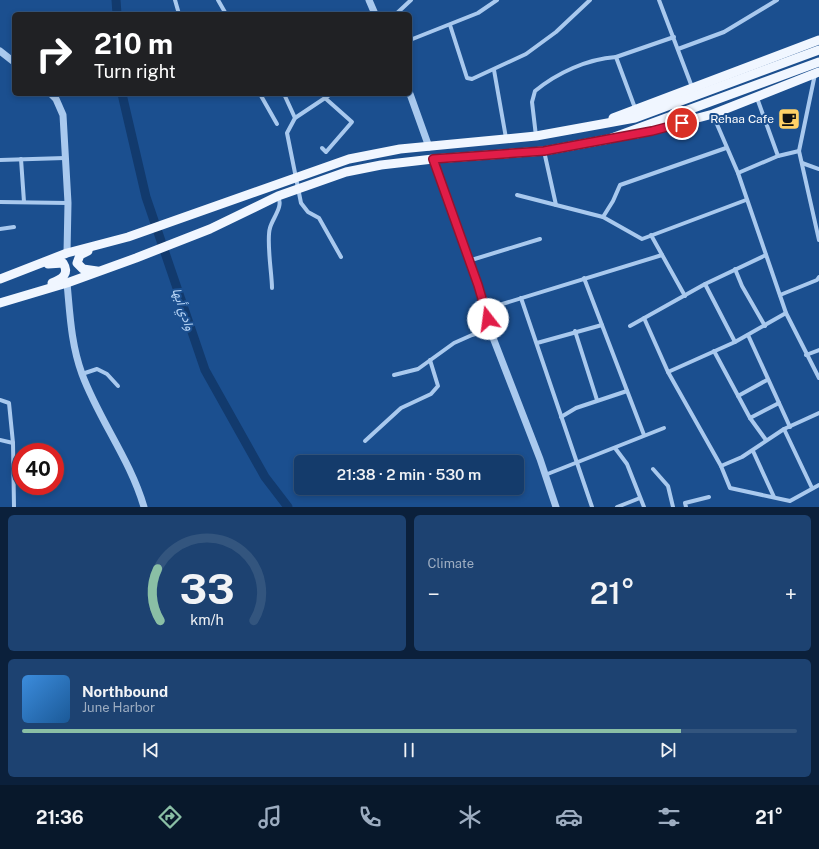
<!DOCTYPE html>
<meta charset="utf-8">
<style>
:root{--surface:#143b6b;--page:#1d4271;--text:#f1f3f6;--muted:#9dadc1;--line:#33557e;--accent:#8abfa5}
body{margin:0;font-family:"Public Sans",Vazirmatn,sans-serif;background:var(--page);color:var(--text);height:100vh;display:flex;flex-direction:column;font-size:15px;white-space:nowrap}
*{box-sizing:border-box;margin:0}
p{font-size:13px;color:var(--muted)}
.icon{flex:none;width:22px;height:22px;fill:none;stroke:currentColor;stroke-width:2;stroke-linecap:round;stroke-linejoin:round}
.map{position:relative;height:507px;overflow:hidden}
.details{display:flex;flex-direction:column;gap:8px;padding:8px;background:#0b203b;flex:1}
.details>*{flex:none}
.top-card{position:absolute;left:12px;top:12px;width:400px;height:84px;border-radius:6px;box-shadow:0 2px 6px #0003,0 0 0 1px var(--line);background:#202124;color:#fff;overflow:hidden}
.speed{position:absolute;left:12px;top:443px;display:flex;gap:8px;font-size:20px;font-weight:700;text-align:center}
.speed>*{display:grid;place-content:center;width:52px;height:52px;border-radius:50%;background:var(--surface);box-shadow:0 2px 6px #0003,0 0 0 1px var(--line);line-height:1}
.speed .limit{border:6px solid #d22;background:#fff;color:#111}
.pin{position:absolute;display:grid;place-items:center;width:34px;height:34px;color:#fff;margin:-17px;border:2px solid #fff;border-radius:50%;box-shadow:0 1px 4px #0007}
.me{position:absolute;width:44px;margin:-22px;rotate:345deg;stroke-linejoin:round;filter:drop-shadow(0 0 3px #0008)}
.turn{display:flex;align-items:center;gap:14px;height:84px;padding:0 16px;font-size:18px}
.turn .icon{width:52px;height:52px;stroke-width:2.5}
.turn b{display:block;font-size:28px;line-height:34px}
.big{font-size:30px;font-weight:600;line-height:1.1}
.details .tile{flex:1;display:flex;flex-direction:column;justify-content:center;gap:6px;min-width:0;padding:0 14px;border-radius:6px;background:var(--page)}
.details .dial{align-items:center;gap:0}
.dial svg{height:104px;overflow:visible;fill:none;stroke:var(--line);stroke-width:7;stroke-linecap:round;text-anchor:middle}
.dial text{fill:var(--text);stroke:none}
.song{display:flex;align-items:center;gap:12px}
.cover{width:48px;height:48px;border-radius:6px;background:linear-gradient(135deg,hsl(210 70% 55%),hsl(210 70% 35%))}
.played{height:4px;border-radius:2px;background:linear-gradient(90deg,var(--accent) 85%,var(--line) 85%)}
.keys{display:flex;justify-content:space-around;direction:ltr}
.heat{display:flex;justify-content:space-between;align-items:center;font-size:22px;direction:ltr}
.details .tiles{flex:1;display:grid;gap:8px;grid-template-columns:1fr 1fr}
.tile:last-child{grid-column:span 2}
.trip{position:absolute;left:294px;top:455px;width:230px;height:40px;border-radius:6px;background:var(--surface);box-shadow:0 2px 6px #0003,0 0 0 1px var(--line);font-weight:600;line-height:40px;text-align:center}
.tab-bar{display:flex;height:64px;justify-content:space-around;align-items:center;background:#08182b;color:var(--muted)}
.tab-bar .icon{width:28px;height:28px}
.tab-bar .active{color:var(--accent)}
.tab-bar b{font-size:18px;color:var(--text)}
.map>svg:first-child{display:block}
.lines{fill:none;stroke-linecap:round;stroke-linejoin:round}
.river{stroke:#123a6d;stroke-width:9}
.minor{stroke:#a9c9ee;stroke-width:4}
.tertiary{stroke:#a9c9ee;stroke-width:7}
.primary{stroke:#f0f6ff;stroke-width:9}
.route-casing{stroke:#92132f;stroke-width:10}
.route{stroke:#e11d48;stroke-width:7}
.labels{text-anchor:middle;stroke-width:4;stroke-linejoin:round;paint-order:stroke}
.poi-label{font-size:12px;fill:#fff;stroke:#1b4f8f;text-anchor:end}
.water-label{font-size:13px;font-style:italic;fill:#b5d3f5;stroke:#1b4f8f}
</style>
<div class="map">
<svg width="819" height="507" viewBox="0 0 819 507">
<rect width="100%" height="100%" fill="#1b4f8f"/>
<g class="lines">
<g class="river">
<polyline points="116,0 117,14"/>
<polyline points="122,94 146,197 205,370 265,477 288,507"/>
</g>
<g class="minor">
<polyline points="175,0 179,14"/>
<polyline points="218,0 226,14"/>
<polyline points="659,0 692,87"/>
<polyline points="396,14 411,0"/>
<polyline points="450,25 467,78 472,79 526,54 556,32 590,0"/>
<polyline points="410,40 478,13 497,0"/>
<polyline points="678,49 724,32 777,0"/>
<polyline points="616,57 674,37"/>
<polyline points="494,70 506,138"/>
<polyline points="815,74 799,151 819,240"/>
<polyline points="260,94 277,124"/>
<polyline points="284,94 295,118"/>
<polyline points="331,94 295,118 287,133 301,203 308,212 319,218 341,257"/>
<polyline points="757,98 778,156"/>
<polyline points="713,115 738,173 786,313 819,378"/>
<path d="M536 136 532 102 535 91C557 73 587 59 616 57L635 108"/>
<polyline points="322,148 326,152 352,122 325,98"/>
<polyline points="544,151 556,205"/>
<polyline points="21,159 24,202"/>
<polyline points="0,160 65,158"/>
<polyline points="802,163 819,169"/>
<polyline points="738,173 778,156 799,151"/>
<polyline points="517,195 603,217 642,239 746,200"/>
<polyline points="0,202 68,203"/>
<polyline points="603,217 613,201 620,185 726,148"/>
<polyline points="0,229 14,227"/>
<polyline points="651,235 685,296"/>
<polyline points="468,261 540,239"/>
<polyline points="735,269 742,286 765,326"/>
<polyline points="584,278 644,435"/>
<polyline points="705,284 735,342"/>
<path d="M272 288C272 274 266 240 270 228 272 219 284 206 278 197"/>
<polyline points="780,295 817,280 819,277"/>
<polyline points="521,298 592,507"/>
<polyline points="486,309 662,255"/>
<polyline points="644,318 668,372 721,466 730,488 790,501 819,485"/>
<polyline points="630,326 705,284 766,255"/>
<polyline points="575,331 597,400"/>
<polyline points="748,335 790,427"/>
<polyline points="537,343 602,325"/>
<polyline points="714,351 750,418 766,440"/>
<polyline points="806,355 819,350"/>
<polyline points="668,372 735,342 786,313"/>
<polyline points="82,374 97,369 107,374 118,386"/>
<polyline points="394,375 418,369 454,343 472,335 490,330"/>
<polyline points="738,396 767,380"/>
<polyline points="0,400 9,403 13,443 14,507"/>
<polyline points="561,417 576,408 627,391"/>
<polyline points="750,418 779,403"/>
<polyline points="784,429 812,488"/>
<polyline points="0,440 13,443"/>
<polyline points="365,441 401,408 431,394 438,386 430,360"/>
<polyline points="615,448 627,464 644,507"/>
<polyline points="753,451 774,497"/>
<polyline points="721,466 742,457 784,429 819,413"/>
<polyline points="653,469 668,486 673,507"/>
<polyline points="545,475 664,428"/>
<polyline points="617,507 640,498"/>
<polyline points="686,507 685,503 709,497"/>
</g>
<g class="tertiary">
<polyline points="369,0 375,14"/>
<polyline points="0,51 14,62"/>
<polyline points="51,94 56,99 63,115 68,203 67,253"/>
<polyline points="410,94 429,147"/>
<polyline points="433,159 478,285 490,330 540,459 556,507"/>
<path d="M67 283C70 314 71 344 82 374 99 420 130 459 144 507"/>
</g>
<g class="primary">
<polyline points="613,118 819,40"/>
<polyline points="637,134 713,114 819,72"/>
<polyline points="88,251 80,255 77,263 83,269 97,271"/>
<path d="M48 264 63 263C70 274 62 279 52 283"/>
<polyline points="0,279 67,253 128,237 349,159 400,149 536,136 635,118 819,50"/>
<polyline points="0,303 67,283 136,258 210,229 278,196 346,172 381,165 433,159 544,151 609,139 819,62"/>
</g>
</g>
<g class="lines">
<g class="route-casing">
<polyline id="route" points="488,319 478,285 433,159 544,151 652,131 682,123"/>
</g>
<use href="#route" class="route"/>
</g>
<defs>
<g id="cafe-square" transform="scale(1.15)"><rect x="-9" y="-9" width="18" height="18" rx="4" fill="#ffd166" stroke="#1b4f8f"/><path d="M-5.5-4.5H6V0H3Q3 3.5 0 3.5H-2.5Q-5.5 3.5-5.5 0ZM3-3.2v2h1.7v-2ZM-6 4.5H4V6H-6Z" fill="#111"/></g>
</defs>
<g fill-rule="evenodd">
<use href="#cafe-square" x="789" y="119"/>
</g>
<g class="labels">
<g class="poi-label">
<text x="774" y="123">Rehaa Cafe</text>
</g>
<g class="water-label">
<text transform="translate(184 309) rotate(71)" y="5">وادي أبها</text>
</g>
</g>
</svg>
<div class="speed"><div class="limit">40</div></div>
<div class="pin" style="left:682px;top:123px;background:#d93025"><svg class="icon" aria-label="arrive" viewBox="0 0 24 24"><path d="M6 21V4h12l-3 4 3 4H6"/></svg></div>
<svg class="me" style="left:488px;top:319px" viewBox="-20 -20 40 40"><circle r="19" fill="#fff"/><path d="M0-13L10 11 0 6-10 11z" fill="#e11d48"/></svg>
<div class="trip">21:38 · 2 min · 530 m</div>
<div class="top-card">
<div class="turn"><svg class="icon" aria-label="right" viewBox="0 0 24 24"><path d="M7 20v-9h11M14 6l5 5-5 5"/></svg><div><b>210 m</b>Turn right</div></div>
</div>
</div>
<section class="details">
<div class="tiles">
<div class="tile dial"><svg viewBox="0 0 100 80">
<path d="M14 69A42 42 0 1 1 86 69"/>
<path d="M14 69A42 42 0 0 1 12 29" stroke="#8abfa5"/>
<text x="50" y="56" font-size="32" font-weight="700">33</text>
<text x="50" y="72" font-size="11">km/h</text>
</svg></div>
<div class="tile"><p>Climate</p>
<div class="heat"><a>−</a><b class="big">21°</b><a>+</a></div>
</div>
<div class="tile">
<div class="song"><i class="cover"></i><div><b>Northbound</b><p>June Harbor</p></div></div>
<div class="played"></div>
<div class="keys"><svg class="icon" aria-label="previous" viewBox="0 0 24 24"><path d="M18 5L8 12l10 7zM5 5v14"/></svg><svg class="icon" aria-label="pause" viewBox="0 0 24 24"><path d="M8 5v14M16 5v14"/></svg><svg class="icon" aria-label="next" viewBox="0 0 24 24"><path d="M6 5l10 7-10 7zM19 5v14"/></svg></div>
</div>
</div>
</section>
<nav class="tab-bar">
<b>21:36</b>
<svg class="icon active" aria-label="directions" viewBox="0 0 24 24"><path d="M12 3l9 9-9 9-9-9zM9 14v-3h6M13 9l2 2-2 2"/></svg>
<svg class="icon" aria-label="music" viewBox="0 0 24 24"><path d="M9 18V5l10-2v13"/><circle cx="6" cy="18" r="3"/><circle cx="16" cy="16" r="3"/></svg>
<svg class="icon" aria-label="phone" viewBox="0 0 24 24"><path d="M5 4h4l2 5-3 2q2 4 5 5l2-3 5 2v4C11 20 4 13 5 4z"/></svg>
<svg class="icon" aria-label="climate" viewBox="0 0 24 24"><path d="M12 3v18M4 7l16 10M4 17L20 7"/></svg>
<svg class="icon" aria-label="car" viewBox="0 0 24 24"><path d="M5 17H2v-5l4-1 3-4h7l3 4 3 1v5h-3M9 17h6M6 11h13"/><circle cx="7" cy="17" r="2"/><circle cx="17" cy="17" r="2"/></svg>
<svg class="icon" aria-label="filters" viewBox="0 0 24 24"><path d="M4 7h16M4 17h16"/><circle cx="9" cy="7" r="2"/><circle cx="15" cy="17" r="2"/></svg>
<b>21°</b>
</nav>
